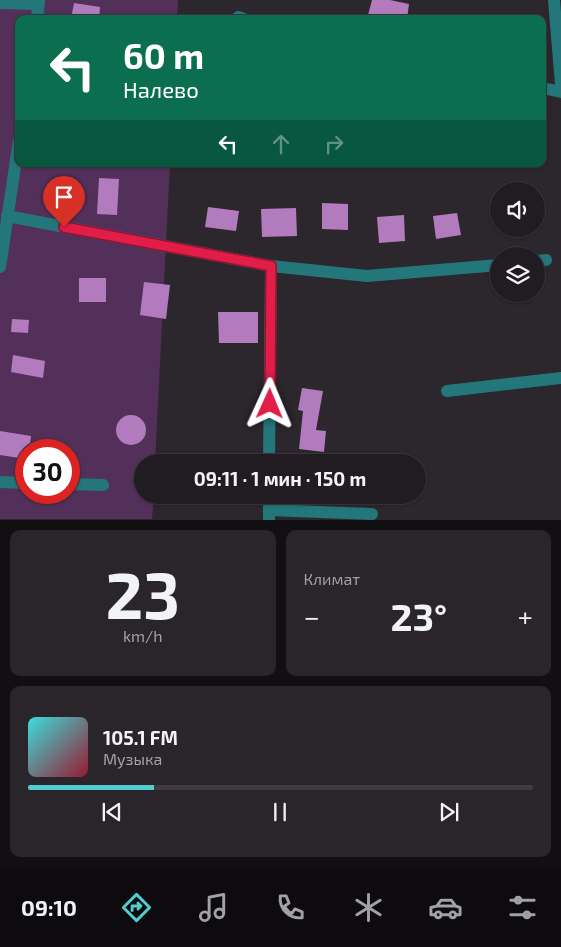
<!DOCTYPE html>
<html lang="ru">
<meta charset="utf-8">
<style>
:root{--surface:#211c22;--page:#29252a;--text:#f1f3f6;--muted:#a2a1a5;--line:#3e3a40;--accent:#51ccd1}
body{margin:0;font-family:"Exo 2",sans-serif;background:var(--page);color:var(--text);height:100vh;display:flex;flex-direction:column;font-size:19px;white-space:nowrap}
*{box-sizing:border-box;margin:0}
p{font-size:16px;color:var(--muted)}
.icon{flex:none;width:28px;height:28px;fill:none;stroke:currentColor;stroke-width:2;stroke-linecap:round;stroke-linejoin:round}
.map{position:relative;height:520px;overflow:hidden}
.details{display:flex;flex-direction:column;gap:10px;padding:10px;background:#120f13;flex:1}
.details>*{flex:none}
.guide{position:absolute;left:15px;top:15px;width:531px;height:152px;border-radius:10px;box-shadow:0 1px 4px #0004,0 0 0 1px var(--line);background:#0b6e4f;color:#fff;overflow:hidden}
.controls{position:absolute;left:490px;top:182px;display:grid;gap:10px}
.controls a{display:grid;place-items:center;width:55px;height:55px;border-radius:50%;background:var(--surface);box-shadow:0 1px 4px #0004,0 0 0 1px var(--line);font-size:25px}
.speed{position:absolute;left:15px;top:439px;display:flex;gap:10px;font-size:25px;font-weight:700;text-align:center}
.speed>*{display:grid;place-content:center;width:65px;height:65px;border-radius:50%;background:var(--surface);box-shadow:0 1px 4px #0004,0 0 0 1px var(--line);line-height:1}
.speed .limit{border:8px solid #d22;background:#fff;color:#111}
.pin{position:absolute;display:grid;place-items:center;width:42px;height:42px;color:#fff;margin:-51px -21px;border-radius:50% 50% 50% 0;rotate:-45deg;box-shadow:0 0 5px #0007}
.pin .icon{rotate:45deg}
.me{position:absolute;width:55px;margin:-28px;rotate:1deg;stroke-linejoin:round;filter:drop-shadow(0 0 4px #0008)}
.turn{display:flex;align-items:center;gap:18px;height:105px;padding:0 25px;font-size:22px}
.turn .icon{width:65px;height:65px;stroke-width:2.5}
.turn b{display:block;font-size:35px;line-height:42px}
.lanes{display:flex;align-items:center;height:48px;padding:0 25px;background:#0003;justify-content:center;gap:25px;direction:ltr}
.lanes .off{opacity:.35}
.big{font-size:38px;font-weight:700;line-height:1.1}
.details .widget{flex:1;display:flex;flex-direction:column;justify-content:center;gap:8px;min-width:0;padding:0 18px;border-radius:10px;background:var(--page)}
.details .dial{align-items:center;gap:0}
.dial b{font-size:65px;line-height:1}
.song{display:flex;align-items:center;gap:15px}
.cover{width:60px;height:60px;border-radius:8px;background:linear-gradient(135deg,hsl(180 70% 55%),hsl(350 70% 35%))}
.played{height:5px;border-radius:2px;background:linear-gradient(90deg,var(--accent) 25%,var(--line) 25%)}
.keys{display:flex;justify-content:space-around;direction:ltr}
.heat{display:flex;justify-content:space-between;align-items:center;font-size:28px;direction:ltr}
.details .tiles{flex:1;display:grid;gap:10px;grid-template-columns:1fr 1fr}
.widget:last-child{grid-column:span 2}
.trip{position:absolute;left:134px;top:454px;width:292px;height:50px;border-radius:25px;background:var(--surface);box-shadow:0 1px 4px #0004,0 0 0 1px var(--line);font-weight:700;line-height:50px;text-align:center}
.menu{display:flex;height:80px;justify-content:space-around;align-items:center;background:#0d0b0e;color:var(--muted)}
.menu .icon{width:35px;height:35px}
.menu .selected{color:var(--accent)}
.menu b{font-size:22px;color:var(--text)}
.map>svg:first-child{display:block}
.green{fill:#53305a;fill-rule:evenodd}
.building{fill:#b27bbd}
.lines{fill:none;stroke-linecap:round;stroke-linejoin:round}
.minor{stroke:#23777b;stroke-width:12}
.route-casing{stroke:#92132f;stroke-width:12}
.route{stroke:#e11d48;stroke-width:9}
</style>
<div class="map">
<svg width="561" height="520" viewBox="0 0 561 520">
<rect width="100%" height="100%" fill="#2c262d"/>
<path class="green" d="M0 0H178L177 19H19V164H170L155 462H142V495H154L152 519H0ZM26 450H69V492H26Z"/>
<g class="building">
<polygon points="372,0 390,0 409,4 407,19 367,19"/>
<polygon points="74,3 100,7 99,19 71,19"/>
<polygon points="99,178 119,179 117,215 97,214"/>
<polygon points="322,203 348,204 348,230 322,229"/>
<polygon points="208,207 239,211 236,231 205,227"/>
<polygon points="296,208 297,236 262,237 261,209"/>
<polygon points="457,213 461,235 436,239 433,216"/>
<polygon points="404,215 405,241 379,243 377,217"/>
<rect x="79" y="278" width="27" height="24"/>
<polygon points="144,282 170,285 166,319 140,315"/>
<polygon points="218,312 258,312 258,343 219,343"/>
<polygon points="12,319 29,320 28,333 11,332"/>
<polygon points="13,355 45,361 43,378 11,372"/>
<polygon points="302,388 323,391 316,430 326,431 324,452 299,449 303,411 298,410"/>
<circle cx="131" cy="430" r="15"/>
<polygon points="0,431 31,436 29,450 26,450 26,459 0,455"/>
</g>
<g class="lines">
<g class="minor">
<polyline points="554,0 561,84"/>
<polyline points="0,3 39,4"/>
<polyline points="238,17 244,19"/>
<polyline points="37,19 39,0"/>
<polyline points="542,88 561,92"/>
<polyline points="7,216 271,266 367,276 499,265"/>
<polyline points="536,261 546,260"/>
<polyline points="0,267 19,140"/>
<polyline points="447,391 561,378"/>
<polyline points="269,462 271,266"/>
<polyline points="0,482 26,483"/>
<polyline points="69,484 103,485"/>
<polyline points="269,510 372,514"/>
<polyline points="269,520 269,495"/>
</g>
</g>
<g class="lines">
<g class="route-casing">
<polyline id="route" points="64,227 271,266 270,404"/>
</g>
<use href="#route" class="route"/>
</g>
</svg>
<div class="controls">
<a><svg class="icon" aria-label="sound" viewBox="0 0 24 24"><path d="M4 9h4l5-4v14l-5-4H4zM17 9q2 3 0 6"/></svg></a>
<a><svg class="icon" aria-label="layers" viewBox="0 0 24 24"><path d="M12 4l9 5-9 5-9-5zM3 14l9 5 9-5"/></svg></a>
</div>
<div class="speed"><div class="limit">30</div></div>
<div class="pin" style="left:64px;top:227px;background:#d93025"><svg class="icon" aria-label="arrive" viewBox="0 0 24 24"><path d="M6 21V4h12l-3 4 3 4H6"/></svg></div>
<svg class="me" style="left:270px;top:404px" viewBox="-20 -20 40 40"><path d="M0-17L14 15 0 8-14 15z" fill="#e11d48" stroke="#fff" stroke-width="4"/></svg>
<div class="trip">09:11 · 1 мин · 150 m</div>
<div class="guide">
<div class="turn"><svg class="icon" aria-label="left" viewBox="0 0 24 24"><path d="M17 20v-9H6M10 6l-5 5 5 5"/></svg><div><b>60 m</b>Налево</div></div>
<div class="lanes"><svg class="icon" aria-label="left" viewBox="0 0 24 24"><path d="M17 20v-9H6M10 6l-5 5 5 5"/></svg><svg class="icon off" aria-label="ahead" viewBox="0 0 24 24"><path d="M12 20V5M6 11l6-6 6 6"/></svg><svg class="icon off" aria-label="right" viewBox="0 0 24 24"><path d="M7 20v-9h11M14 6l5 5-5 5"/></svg></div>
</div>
</div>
<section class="details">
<div class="tiles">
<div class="widget dial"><b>23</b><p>km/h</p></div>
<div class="widget"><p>Климат</p>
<div class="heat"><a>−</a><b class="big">23°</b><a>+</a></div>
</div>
<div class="widget">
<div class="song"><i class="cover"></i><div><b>105.1 FM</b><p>Музыка</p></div></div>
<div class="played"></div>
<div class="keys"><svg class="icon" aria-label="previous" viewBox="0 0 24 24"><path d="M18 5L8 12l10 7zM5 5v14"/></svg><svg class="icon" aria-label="pause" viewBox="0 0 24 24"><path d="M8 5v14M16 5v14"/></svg><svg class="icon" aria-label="next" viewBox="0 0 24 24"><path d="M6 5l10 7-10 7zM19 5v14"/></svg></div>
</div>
</div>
</section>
<nav class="menu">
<b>09:10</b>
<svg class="icon selected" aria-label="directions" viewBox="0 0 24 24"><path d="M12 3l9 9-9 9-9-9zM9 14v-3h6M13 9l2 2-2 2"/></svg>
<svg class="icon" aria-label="music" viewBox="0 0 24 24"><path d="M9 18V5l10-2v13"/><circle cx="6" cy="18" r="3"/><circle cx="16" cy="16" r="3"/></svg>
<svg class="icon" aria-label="phone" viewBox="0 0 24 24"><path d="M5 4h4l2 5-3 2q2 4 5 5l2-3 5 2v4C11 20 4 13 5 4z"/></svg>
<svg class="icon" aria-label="climate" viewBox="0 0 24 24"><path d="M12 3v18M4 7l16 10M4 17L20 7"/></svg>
<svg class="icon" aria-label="car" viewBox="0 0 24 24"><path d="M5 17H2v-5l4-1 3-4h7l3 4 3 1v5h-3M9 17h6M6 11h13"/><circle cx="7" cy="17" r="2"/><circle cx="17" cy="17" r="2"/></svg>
<svg class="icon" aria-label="filters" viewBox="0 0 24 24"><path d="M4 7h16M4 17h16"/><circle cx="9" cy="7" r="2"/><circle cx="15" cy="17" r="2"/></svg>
</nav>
